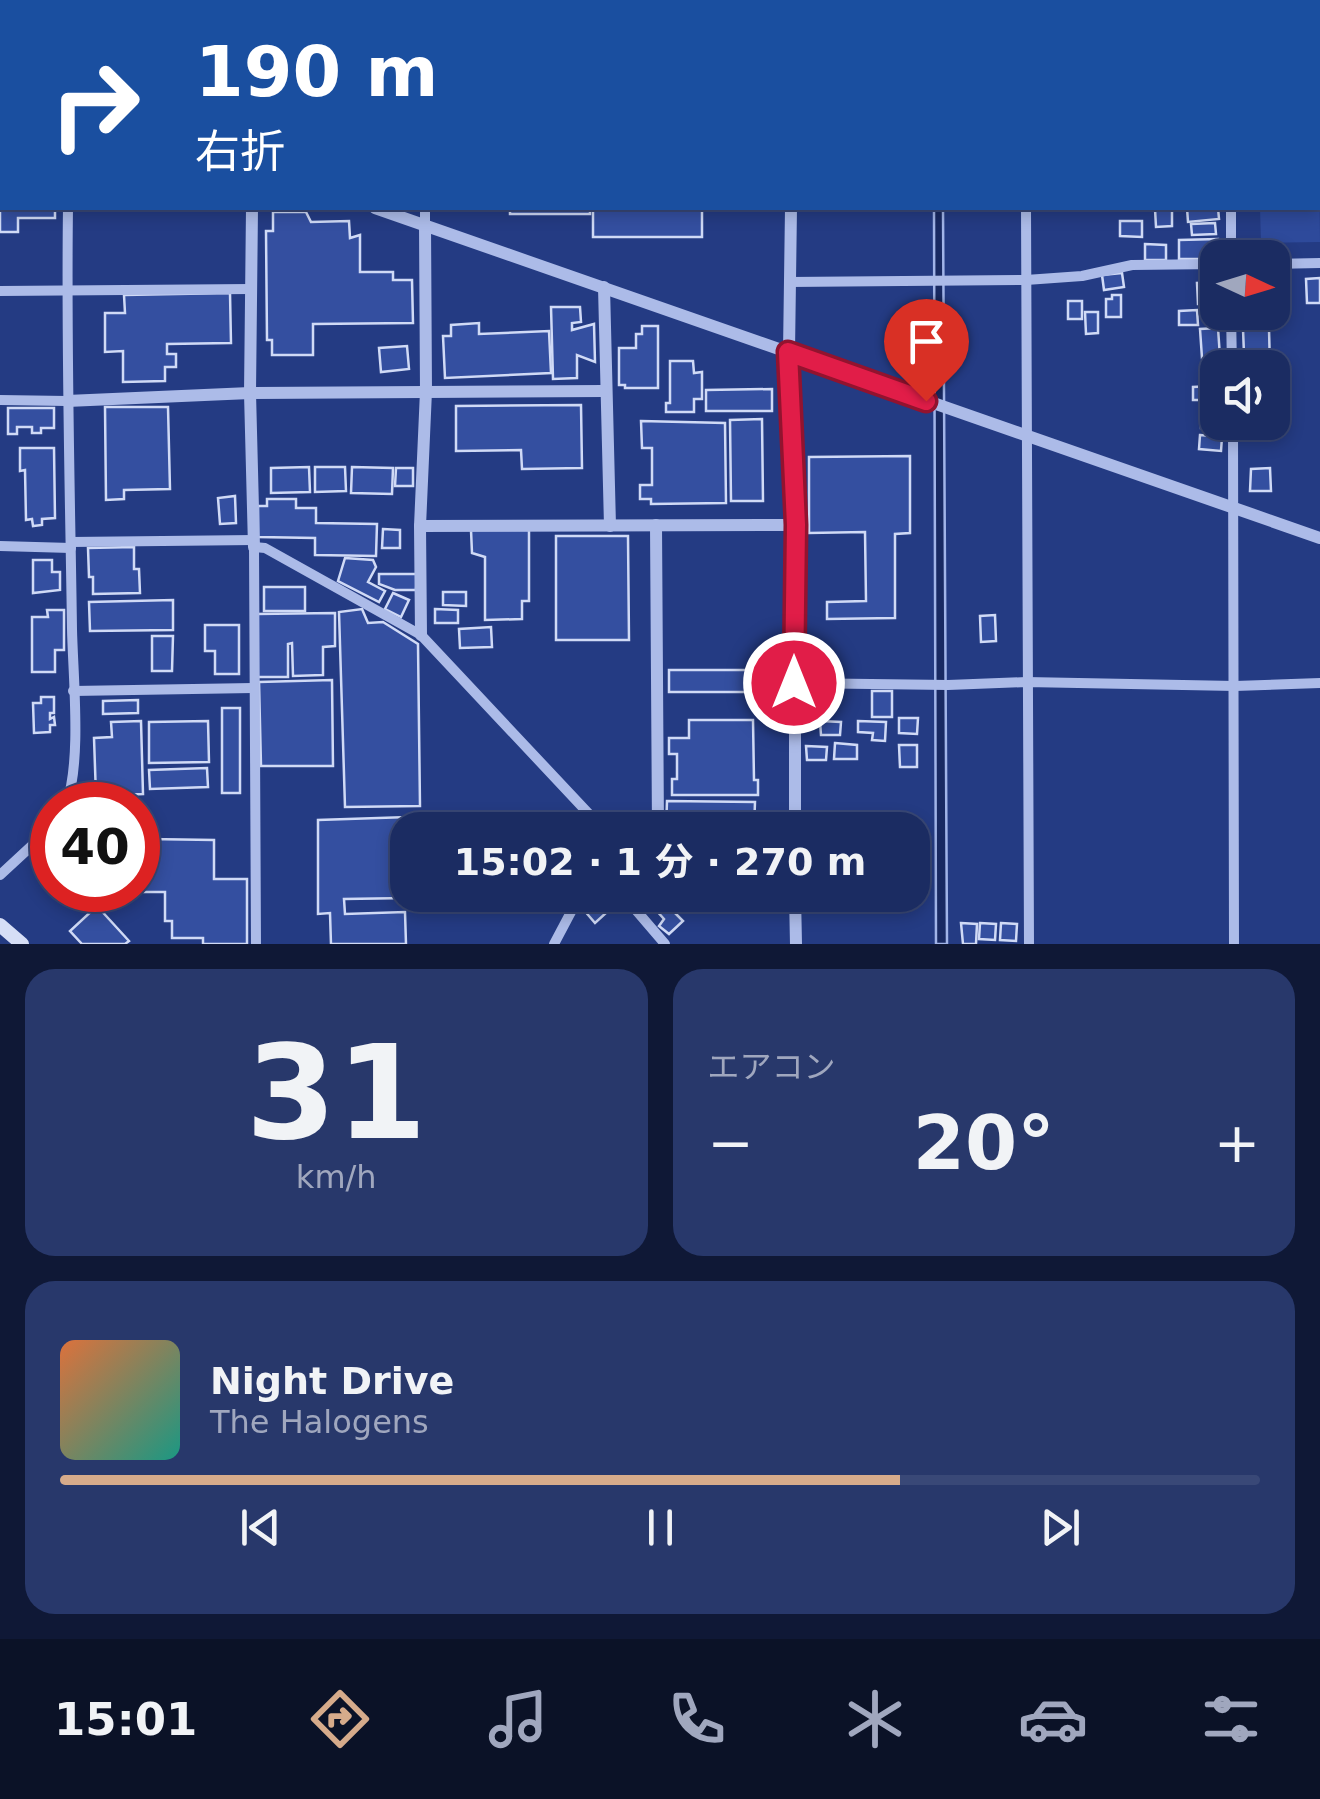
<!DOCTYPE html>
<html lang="ja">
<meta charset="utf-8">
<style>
:root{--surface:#1b2c62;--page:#28386b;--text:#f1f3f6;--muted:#a0a7be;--line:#394877;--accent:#d6ab8b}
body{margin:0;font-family:"DejaVu Sans","Noto Sans JP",sans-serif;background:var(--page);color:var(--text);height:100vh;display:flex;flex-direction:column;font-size:38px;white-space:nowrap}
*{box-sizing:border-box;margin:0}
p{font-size:32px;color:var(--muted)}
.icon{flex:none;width:55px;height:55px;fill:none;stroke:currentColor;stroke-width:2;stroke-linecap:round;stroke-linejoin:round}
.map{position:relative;height:944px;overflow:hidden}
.panel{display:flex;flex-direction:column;gap:25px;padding:25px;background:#0f1836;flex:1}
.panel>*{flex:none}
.hud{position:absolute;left:0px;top:0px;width:1320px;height:210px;box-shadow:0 5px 15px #0003,0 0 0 2px var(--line);background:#1a4fa0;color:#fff;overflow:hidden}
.needle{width:65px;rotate:94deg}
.fabs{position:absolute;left:1200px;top:240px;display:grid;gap:20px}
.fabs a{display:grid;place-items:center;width:90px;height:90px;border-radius:20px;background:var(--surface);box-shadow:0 5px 15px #0003,0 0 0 2px var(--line);font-size:50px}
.speed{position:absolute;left:30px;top:782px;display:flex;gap:20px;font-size:50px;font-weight:700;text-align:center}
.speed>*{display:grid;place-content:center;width:130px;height:130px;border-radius:50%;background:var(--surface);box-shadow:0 5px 15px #0003,0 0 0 2px var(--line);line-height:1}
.speed .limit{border:15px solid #d22;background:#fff;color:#111}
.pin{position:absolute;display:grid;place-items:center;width:85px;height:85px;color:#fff;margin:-102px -42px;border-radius:50% 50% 50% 0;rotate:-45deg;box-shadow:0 0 10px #0007}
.pin .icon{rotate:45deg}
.me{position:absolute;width:110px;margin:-55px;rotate:0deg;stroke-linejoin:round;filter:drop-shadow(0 0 8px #0008)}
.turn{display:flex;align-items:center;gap:35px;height:210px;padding:0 30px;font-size:45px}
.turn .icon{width:130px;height:130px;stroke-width:2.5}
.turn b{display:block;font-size:70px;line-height:85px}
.big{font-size:75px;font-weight:700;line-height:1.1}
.panel .tile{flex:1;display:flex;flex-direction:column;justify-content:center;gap:15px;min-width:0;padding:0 35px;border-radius:30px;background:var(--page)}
.panel .dial{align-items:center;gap:0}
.dial b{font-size:130px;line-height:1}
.song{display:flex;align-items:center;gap:30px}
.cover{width:120px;height:120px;border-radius:15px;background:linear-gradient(135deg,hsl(20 70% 55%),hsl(170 70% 35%))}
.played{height:10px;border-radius:5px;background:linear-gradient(90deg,var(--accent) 70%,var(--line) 70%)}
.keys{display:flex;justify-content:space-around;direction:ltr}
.heat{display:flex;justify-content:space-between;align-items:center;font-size:55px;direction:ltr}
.panel .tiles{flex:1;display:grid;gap:25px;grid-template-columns:1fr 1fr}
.tile:last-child{grid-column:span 2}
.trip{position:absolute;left:390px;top:812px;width:540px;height:100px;border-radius:30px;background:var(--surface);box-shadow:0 5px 15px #0003,0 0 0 2px var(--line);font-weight:700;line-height:100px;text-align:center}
.tabs{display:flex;height:160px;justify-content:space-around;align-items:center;background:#0b1227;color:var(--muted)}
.tabs .icon{width:70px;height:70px}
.tabs .on{color:var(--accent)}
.tabs b{font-size:45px;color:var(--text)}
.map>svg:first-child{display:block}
.green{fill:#2e4a9b}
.water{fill:#192a63;stroke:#a1b4e8;stroke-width:2.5}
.building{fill:#344fa0;stroke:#d0daf6;stroke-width:2.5}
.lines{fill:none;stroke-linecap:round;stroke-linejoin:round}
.minor{stroke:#acbbe8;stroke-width:10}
.tertiary{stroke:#acbbe8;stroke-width:12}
.secondary{stroke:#d6def6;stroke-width:14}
.route-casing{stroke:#92132f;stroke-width:25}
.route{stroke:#e11d48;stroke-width:18}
</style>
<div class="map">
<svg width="1320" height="944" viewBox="0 0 1320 944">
<rect width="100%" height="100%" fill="#243b83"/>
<polygon class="green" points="1318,73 1320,242 1261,243 1260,208 1318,208"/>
<polygon class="water" points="934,208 943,208 947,944 936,944"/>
<g class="building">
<polygon points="0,124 2,208 55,208 55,218 18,218 18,232 0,232"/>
<rect x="510" y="208" width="80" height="6"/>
<polygon points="593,208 747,208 747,210 702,209 702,237 593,237"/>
<polygon points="1172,208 1172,226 1156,227 1155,209"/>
<polygon points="1187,208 1218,208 1219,219 1188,222"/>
<polygon points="273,212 306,212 311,222 349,221 350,238 360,235 360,272 393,272 393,280 412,280 413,323 313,324 313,355 272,355 272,340 267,340 266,231 273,231"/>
<polygon points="1120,221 1142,221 1142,237 1120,236"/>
<polygon points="1215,223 1216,234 1192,235 1191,224"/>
<polygon points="1218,239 1218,259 1179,259 1179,240"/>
<polygon points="1145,244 1166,245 1166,260 1145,260"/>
<polygon points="1122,273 1124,287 1104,290 1102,275"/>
<polygon points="1320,278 1320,303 1307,303 1306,279"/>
<polygon points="1218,282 1218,304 1198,304 1197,283"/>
<polygon points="230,293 231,343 167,344 167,354 176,354 176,367 165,367 165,381 123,382 123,351 105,352 105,313 125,313 124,295"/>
<polygon points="1112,295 1121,295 1121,317 1106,317 1106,299 1112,299"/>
<rect x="1068" y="301" width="14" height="18"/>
<polygon points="551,307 580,307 581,322 572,323 572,330 594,324 595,362 577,355 577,378 553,379"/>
<polygon points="1197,310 1198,325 1179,325 1179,311"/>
<polygon points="1085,312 1098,312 1098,333 1086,334"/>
<polygon points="479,323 479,334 549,331 551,373 445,378 443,336 451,336 451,325"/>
<polygon points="642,326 658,326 658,388 625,388 625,385 619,385 619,348 636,348 636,334 642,334"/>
<polygon points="1218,328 1220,357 1202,358 1200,329"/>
<polygon points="1243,329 1269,329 1270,367 1240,368 1239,354 1244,354"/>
<polygon points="407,346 409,369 381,372 379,348"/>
<polygon points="670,361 693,361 694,373 702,372 702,399 694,399 694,412 666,412 666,403 670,403"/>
<polygon points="1213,386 1215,427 1201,428 1200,400 1193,400 1193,387"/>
<polygon points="772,389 772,411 706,411 706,390"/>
<polygon points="581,405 582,468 522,469 521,450 456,451 456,406"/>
<polygon points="105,407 168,407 170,489 124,490 124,499 106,500"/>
<polygon points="8,408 54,408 54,428 41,428 41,433 32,433 32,427 17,427 17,434 8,434"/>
<polygon points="762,419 763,501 731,501 730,420"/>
<polygon points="641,421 725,423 726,503 651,504 651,499 640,499 640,485 652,485 652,448 642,448"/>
<polygon points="1200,435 1222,437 1221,451 1199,449"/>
<polygon points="20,448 54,448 55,518 42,519 42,525 33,526 32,519 26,520 25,470 20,471"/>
<polygon points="910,456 910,533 895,534 895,618 827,619 827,602 866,601 865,532 809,533 809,457"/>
<polygon points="309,467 310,492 271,493 271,468"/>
<polygon points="315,467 345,467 346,491 315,492"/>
<polygon points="352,467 393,468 392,494 351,493"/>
<polygon points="396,468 413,468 413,486 395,486"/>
<polygon points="1270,468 1271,491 1250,491 1251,469"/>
<polygon points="235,496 236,523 220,524 218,498"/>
<polygon points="267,499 296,499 296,508 316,508 316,523 377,524 376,556 315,555 315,538 258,537 258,506 267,506"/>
<polygon points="383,529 400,530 400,548 382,548"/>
<polygon points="471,530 529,530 529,601 522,601 522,619 485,620 485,557 472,553"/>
<polygon points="556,536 628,536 629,640 556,640"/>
<polygon points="134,547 134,569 139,569 140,593 93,594 93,577 89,577 88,548"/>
<polygon points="345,558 373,560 376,567 368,582 385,591 379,602 338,581"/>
<polygon points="33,560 52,560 52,572 60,572 60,590 33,593"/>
<polygon points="379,574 417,574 416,590 395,590 379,584"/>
<rect x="264" y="587" width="41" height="24"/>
<polygon points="443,592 466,592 466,606 443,605"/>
<polygon points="393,593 409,600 401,617 385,609"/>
<polygon points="173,600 173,630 90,631 89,602"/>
<polygon points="362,609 368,623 383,622 418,644 420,806 345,807 339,612"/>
<polygon points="435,609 458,610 458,623 435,623"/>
<polygon points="47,610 64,610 64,650 55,650 55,672 32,672 32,617 48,617"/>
<polygon points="335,613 335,646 323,647 323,675 293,676 292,643 288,644 288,677 257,677 256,614"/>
<polygon points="995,615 996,641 981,642 980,616"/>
<polygon points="205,625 239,625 239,674 215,674 215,651 205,651"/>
<polygon points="491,627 492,647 460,648 459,629"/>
<polygon points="152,636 173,636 172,671 152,671"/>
<rect x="669" y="670" width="87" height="22"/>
<polygon points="332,680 333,766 261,766 259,682"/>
<polygon points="816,687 830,688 829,715 815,714"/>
<rect x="872" y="691" width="20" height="26"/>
<polygon points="41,697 54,697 54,713 50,713 50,719 54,717 55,725 50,725 50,732 34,733 33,703 41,703"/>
<polygon points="138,700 138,713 103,714 103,701"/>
<rect x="222" y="708" width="18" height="85"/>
<polygon points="899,718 918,718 917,734 899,733"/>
<polygon points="689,720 753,720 754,780 758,780 758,795 672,795 672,779 677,779 677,754 669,754 669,738 689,738"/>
<polygon points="141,721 143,794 96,796 94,738 112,737 111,722"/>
<polygon points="208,721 209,762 149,763 149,722"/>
<polygon points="820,721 841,722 840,735 821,735"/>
<polygon points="858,721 886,722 885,741 872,740 873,733 858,732"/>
<polygon points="835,743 857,745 857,759 834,759"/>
<polygon points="899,745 917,745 917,767 900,767"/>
<polygon points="806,746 827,747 826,760 807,760"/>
<polygon points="207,768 208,787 150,789 149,770"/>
<polygon points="667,801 755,802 754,830 666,830"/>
<polygon points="408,817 408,898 344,899 345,914 405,912 406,944 331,944 330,913 318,914 318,820"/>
<polygon points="148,839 214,840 214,879 247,879 247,944 203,944 203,938 172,938 172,921 165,921 165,892 108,892 138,890 138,846 148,846"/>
<polygon points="672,895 687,896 672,910 683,921 669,934 659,926 664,919 656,910"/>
<polygon points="594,900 606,913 595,923 583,909"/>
<polygon points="97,906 129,941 125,944 82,944 70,931"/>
<polygon points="961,923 977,924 976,944 963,944"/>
<polygon points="980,923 996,924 995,940 979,939"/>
<polygon points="1001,923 1017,924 1016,941 1000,940"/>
</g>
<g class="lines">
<g class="minor">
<polyline points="507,0 507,2"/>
<polyline points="1231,0 1231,2"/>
<polyline points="424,2 424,0"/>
<polyline points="602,2 602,0"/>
<polyline points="803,2 804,0"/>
<polyline points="1034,2 1034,0"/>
<polyline points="1318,55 1320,55"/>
<polyline points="425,208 425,224"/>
<polyline points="1026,208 1029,944"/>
<polyline points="1231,258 1231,208"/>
<polyline points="1272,264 1320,263"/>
<polyline points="789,282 1026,280 1082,276 1132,265 1218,264"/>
<polyline points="0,291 251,289"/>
<polyline points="1231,312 1232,368"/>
<polyline points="0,400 67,401"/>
<polyline points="1233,422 1234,944"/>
<polyline points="71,542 254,540"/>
<polyline points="0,546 71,548"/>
<polyline points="794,683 948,685 1026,682 1235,686 1320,683"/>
<polyline points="73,691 253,688"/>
<path d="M66 805C82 761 73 678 72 629 70 489 66 348 68 208"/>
<polyline points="0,875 52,827"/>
<polyline points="623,895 665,944"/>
<polyline points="256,944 254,547 265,548 421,635 604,830"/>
<polyline points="554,944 580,895"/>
</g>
<g class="tertiary">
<polyline points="384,0 387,2"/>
<polyline points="252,208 250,393 254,547"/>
<polyline points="375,208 1320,538"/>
<polyline points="791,208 789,352 795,525 795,830"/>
<polyline points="604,287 610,526"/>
<polyline points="67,401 250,393 604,391"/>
<polyline points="656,525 658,830"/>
<polyline points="420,526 795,525"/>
<polyline points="421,635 420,526 426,391 425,224"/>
<polyline points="795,895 796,944"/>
</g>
<polyline class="secondary" points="0,925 22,944"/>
</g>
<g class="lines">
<g class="route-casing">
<polyline id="route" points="794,683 796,525 788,352 926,401"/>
</g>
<use href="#route" class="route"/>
</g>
</svg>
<div class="fabs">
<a><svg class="needle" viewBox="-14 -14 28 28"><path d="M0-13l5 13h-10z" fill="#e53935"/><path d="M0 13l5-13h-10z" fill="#a0a7be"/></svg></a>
<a><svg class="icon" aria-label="sound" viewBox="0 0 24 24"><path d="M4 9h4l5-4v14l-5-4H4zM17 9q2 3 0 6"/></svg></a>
</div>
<div class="speed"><div class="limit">40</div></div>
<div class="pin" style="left:926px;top:401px;background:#d93025"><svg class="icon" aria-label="arrive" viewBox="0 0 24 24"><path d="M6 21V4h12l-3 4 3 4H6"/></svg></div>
<svg class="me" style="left:794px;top:683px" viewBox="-20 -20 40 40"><circle r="17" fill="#e11d48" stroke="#fff" stroke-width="3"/><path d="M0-11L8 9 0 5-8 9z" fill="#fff"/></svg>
<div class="trip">15:02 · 1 分 · 270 m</div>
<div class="hud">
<div class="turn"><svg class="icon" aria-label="right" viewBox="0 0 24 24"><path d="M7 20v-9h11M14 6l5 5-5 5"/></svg><div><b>190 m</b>右折</div></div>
</div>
</div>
<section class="panel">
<div class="tiles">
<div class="tile dial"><b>31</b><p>km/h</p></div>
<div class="tile"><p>エアコン</p>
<div class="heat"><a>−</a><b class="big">20°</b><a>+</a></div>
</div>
<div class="tile">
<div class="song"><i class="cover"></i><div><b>Night Drive</b><p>The Halogens</p></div></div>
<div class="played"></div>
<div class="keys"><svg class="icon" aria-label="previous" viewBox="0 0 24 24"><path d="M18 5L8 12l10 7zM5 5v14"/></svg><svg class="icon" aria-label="pause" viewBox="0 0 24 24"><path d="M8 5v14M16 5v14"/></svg><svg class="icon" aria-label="next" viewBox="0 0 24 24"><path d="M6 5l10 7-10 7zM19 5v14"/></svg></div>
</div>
</div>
</section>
<nav class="tabs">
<b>15:01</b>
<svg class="icon on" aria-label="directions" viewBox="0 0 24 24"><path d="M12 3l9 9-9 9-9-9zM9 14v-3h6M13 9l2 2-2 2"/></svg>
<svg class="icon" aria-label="music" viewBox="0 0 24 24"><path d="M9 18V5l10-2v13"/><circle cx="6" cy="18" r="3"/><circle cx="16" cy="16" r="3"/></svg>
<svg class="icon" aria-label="phone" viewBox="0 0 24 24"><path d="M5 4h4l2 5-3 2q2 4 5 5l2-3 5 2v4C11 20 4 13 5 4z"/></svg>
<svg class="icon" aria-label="climate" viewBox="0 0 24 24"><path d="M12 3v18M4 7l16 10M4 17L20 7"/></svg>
<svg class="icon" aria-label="car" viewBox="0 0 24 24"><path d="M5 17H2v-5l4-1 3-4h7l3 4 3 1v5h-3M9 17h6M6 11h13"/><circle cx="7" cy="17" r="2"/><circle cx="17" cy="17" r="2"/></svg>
<svg class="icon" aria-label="filters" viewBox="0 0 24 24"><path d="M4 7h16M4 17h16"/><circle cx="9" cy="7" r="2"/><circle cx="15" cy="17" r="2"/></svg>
</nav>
